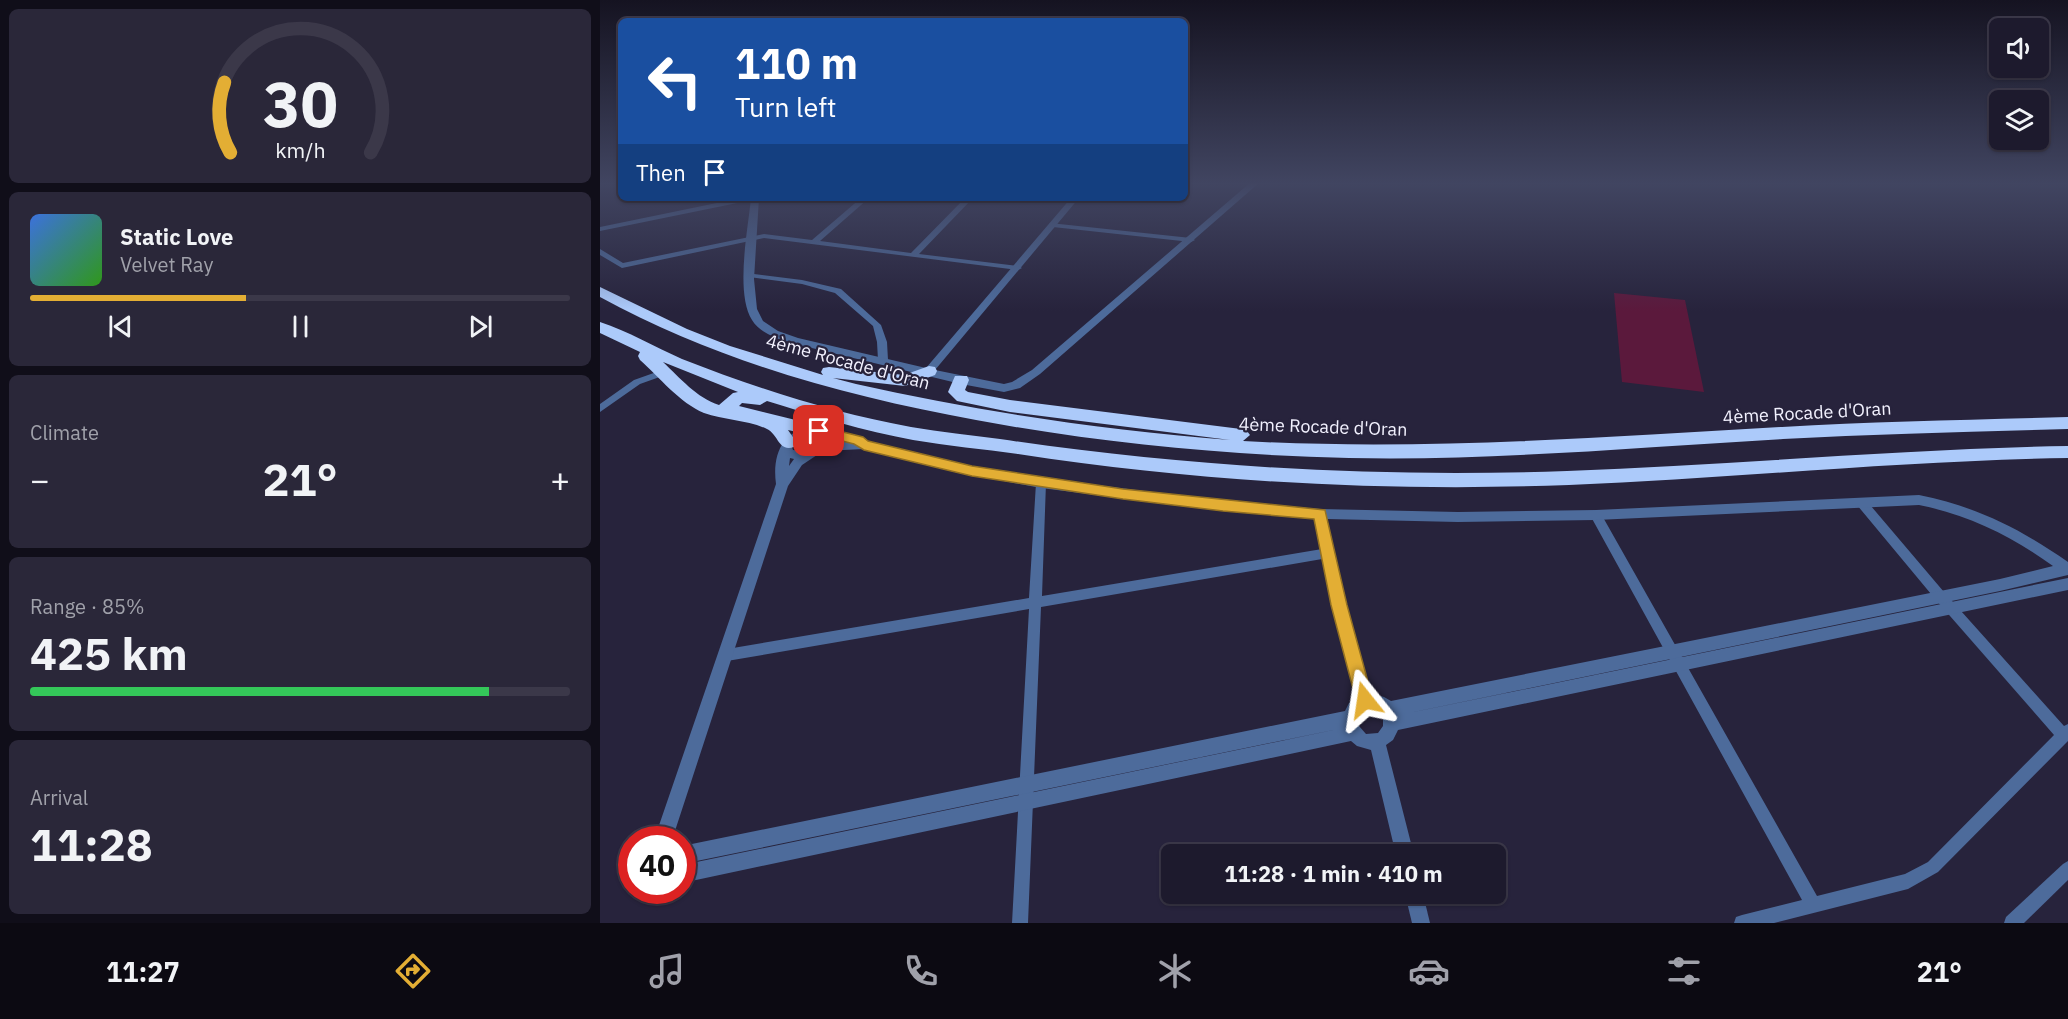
<!DOCTYPE html>
<meta charset="utf-8">
<style>
:root{--surface:#1d1a2d;--page:#2a2739;--text:#f1f3f6;--muted:#a0a1aa;--line:#3b3849;--accent:#e3ae34}
body{margin:0;font-family:"IBM Plex Sans",sans-serif;background:var(--page);color:var(--text);height:100vh;display:flex;flex-direction:column;font-size:22px;white-space:nowrap}
*{box-sizing:border-box;margin:0}
p{font-size:20px;color:var(--muted)}
.icon{flex:none;width:33px;height:33px;fill:none;stroke:currentColor;stroke-width:2;stroke-linecap:round;stroke-linejoin:round}
.map{position:relative;flex:1;overflow:hidden}
.panel{display:flex;flex-direction:column;gap:9px;padding:9px;background:#100e19;width:600px}
.panel>*{flex:none}
.banner{position:absolute;left:18px;top:18px;width:570px;height:183px;border-radius:9px;box-shadow:0 2px 4px #0004,0 0 0 2px var(--line);background:#1a4fa0;color:#fff;overflow:hidden}
.buttons{position:absolute;left:1389px;top:18px;display:grid;gap:12px}
.buttons a{display:grid;place-items:center;width:60px;height:60px;border-radius:9px;background:var(--surface);box-shadow:0 2px 4px #0004,0 0 0 2px var(--line);font-size:30px}
.speed{position:absolute;left:18px;top:826px;display:flex;gap:12px;font-size:30px;font-weight:700;text-align:center}
.speed>*{display:grid;place-content:center;width:78px;height:78px;border-radius:50%;background:var(--surface);box-shadow:0 2px 4px #0004,0 0 0 2px var(--line);line-height:1}
.speed .limit{border:9px solid #d22;background:#fff;color:#111}
.pin{position:absolute;display:grid;place-items:center;width:51px;height:51px;color:#fff;margin:-26px;border-radius:12px;box-shadow:0 3px 9px #0006}
.me{position:absolute;width:66px;margin:-33px;rotate:345deg;stroke-linejoin:round;filter:drop-shadow(0 0 4px #0008)}
.turn{display:flex;align-items:center;gap:21px;height:126px;padding:0 18px;font-size:27px}
.turn .icon{width:78px;height:78px;stroke-width:2.5}
.turn b{display:block;font-size:42px;line-height:51px}
.then{display:flex;align-items:center;height:57px;padding:0 18px;background:#0003;gap:12px;font-size:22px}
.big{font-size:45px;font-weight:700;line-height:1.1}
.panel .card{flex:1;display:flex;flex-direction:column;justify-content:center;gap:9px;min-width:0;padding:0 21px;border-radius:9px;background:var(--page)}
.panel .dial{align-items:center;gap:0}
.dial svg{height:156px;overflow:visible;fill:none;stroke:var(--line);stroke-width:7;stroke-linecap:round;text-anchor:middle}
.dial text{fill:var(--text);stroke:none}
.song{display:flex;align-items:center;gap:18px}
.cover{width:72px;height:72px;border-radius:9px;background:linear-gradient(135deg,hsl(220 70% 55%),hsl(110 70% 35%))}
.played{height:6px;border-radius:3px;background:linear-gradient(90deg,var(--accent) 40%,var(--line) 40%)}
.keys{display:flex;justify-content:space-around;direction:ltr}
.heat{display:flex;justify-content:space-between;align-items:center;font-size:33px;direction:ltr}
.charge{height:9px;border-radius:4px;background:linear-gradient(90deg,#34c759 85%,var(--line) 0)}
.trip{position:absolute;left:561px;top:844px;width:345px;height:60px;border-radius:9px;background:var(--surface);box-shadow:0 2px 4px #0004,0 0 0 2px var(--line);font-weight:700;line-height:60px;text-align:center}
.tabs{display:flex;height:96px;justify-content:space-around;align-items:center;background:#0c0a12;color:var(--muted)}
.tabs .icon{width:42px;height:42px}
.tabs .on{color:var(--accent)}
.tabs b{font-size:27px;color:var(--text)}
main{display:flex;flex:1;min-height:0}
.map>svg:first-child{display:block}
.green{fill:#5b193c}
.lines{fill:none;stroke-linecap:round;stroke-linejoin:round}
.minor{fill:#4d6b9b;fill-rule:evenodd}
.tertiary{fill:#4d6b9b;fill-rule:evenodd}
.motorway{fill:#accafa;fill-rule:evenodd}
.route{fill:#e3ae34;stroke:#947122;stroke-width:1.5}
.labels{text-anchor:middle;stroke-width:4.5;stroke-linejoin:round;paint-order:stroke}
.street-label{font-size:18px;fill:#f2f1fe;stroke:#27233c}
</style>
<main>
<section class="panel">
<div class="card dial"><svg viewBox="0 0 100 80">
<path d="M14 69A42 42 0 1 1 86 69"/>
<path d="M14 69A42 42 0 0 1 11 33" stroke="#e3ae34"/>
<text x="50" y="56" font-size="32" font-weight="700">30</text>
<text x="50" y="72" font-size="11">km/h</text>
</svg></div>
<div class="card">
<div class="song"><i class="cover"></i><div><b>Static Love</b><p>Velvet Ray</p></div></div>
<div class="played"></div>
<div class="keys"><svg class="icon" aria-label="previous" viewBox="0 0 24 24"><path d="M18 5L8 12l10 7zM5 5v14"/></svg><svg class="icon" aria-label="pause" viewBox="0 0 24 24"><path d="M8 5v14M16 5v14"/></svg><svg class="icon" aria-label="next" viewBox="0 0 24 24"><path d="M6 5l10 7-10 7zM19 5v14"/></svg></div>
</div>
<div class="card"><p>Climate</p>
<div class="heat"><a>−</a><b class="big">21°</b><a>+</a></div>
</div>
<div class="card"><p>Range · 85%</p><b class="big">425 km</b><div class="charge"></div></div>
<div class="card"><p>Arrival</p><b class="big">11:28</b></div>
</section>
<div class="map">
<svg width="1468" height="923" viewBox="0 0 1468 923">
<rect width="100%" height="100%" fill="#27233c"/>
<polygon class="green" points="1014,293 1085,300 1104,392 1022,382"/>
<g class="lines">
<g class="minor">
<polygon points="141,198 156,198 152,200 0,231 0,227"/>
<polygon points="261,198 269,198 220,241 311,253 365,198 373,198 319,254 418,266 422,268 418,270 164,238 22,268 0,255 0,249 23,263 164,234 212,240"/>
<polygon points="450,223 591,238 595,240 591,242 453,227 449,225"/>
<polygon points="146,273 202,280 241,289 281,325 287,342 288,360 283,363 278,360 277,342 273,326 235,293 202,284 149,277 145,275"/>
<polygon points="65,369 68,370 70,372 68,374 40,384 0,412 0,404 34,380"/>
<polygon points="441,479 445,480 446,483 442,596 728,548 732,550 734,553 732,556 728,558 441,607 428,923 412,923 429,609 127,661 122,659 121,655 122,651 127,649 429,598 436,483 437,480"/>
<polygon points="1261,498 1265,499 1344,592 1464,726 1468,724 1468,741 1338,872 1308,889 1174,923 1134,923 1136,917 1142,915 1202,900 990,515 992,512 1000,512 1217,896 1305,874 1328,862 1454,735 1336,600 1257,505 1256,502 1257,499"/>
<polygon points="1468,861 1468,880 1424,923 1404,923 1406,917 1463,864"/>
</g>
<g class="tertiary">
<path d="M651 182H660L440 374 420 388 404 392 361 384 187 342C174 337 159 332 152 320 135 293 148 229 151 198H159L154 279 157 309 163 321 178 331 198 338 326 368 471 198H479L335 370 404 384 412 382 432 370Z"/>
<path d="M214 426 262 437 263 441 372 467 441 478 623 501 720 509 858 512 996 510 1319 495C1375 506 1421 529 1468 562V575L1400 591 799 715 1468 578V590L798 730 793 740 786 745 814 855H796L771 750 757 746 751 741 82 883V865L743 728 82 864V846L745 711 749 703 756 697 732 605 715 518 623 511 441 488 372 475 264 449 223 451 202 465 188 486 72 840H54L176 484C172 455 182 430 214 426ZM213 434 219 437C215 448 205 452 193 450L192 447 202 438ZM231 438 247 442H229ZM190 458 194 459 189 466ZM1319 505C1369 515 1411 536 1453 566L1400 579 791 701 784 697 770 693 746 605 727 519 858 522 996 520ZM766 708H776L783 715V726L778 733 766 734 759 726V715Z"/>
<polygon points="805,894 823,894 830,923 812,923"/>
</g>
<g class="motorway">
<path d="M0 287 87 329 130 346 223 375 221 372 223 368 229 367 304 375 329 366 335 367 337 371 335 375 305 386 233 378 256 384C380 412 504 430 630 440L410 412 357 401 348 392 355 376H367L369 380 365 390 368 392 410 400 641 429 647 431 650 435 643 441C823 451 1002 437 1182 427 1277 421 1373 420 1468 417V429C1373 432 1278 434 1183 439 1039 447 894 461 749 458 624 455 499 443 376 420 245 396 117 361 0 297Z"/>
<path d="M0 322C28 331 55 347 82 359 156 388 233 413 311 427 341 432 371 435 400 439 588 467 777 478 967 471 1134 465 1301 449 1468 446V458C1301 461 1135 478 969 485 785 492 600 482 418 454 383 449 348 446 313 440 264 431 215 416 167 401L160 405 142 403 139 406 220 426 223 430 220 434 214 436 188 430 197 443 194 447C178 452 179 435 167 429 148 420 124 420 104 413 80 403 59 377 40 360L38 356 40 352 0 333ZM63 362 138 392 133 393 119 405C97 398 80 378 63 362Z"/>
</g>
</g>
<linearGradient id="sky" x2="0" y2="1"><stop stop-color="#151321"/><stop offset="0.59" stop-color="#414561"/><stop offset="1" stop-color="#414561" stop-opacity="0"/></linearGradient>
<rect width="1468" height="311" fill="url(#sky)"/>
<polygon class="route" points="219,426 263,437 268,441 372,466 523,489 725,510 747,605 773,700 771,706 765,709 758,706 756,700 731,605 714,519 623,511 523,499 372,476 264,450 254,444 215,434 213,431"/>
<g class="labels">
<g class="street-label">
<text transform="translate(248 362) rotate(15)" y="6">4ème Rocade d'Oran</text>
<text transform="translate(1207 413) rotate(-3)" y="6">4ème Rocade d'Oran</text>
<text transform="translate(723 427) rotate(2)" y="6">4ème Rocade d'Oran</text>
</g>
</g>
</svg>
<div class="buttons">
<a><svg class="icon" aria-label="sound" viewBox="0 0 24 24"><path d="M4 9h4l5-4v14l-5-4H4zM17 9q2 3 0 6"/></svg></a>
<a><svg class="icon" aria-label="layers" viewBox="0 0 24 24"><path d="M12 4l9 5-9 5-9-5zM3 14l9 5 9-5"/></svg></a>
</div>
<div class="speed"><div class="limit">40</div></div>
<div class="pin" style="left:219px;top:431px;background:#d93025"><svg class="icon" aria-label="arrive" viewBox="0 0 24 24"><path d="M6 21V4h12l-3 4 3 4H6"/></svg></div>
<svg class="me" style="left:765px;top:700px" viewBox="-20 -20 40 40"><path d="M0-17L14 15 0 8-14 15z" fill="#e3ae34" stroke="#fff" stroke-width="4"/></svg>
<div class="trip">11:28 · 1 min · 410 m</div>
<div class="banner">
<div class="turn"><svg class="icon" aria-label="left" viewBox="0 0 24 24"><path d="M17 20v-9H6M10 6l-5 5 5 5"/></svg><div><b>110 m</b>Turn left</div></div>
<div class="then">Then<svg class="icon" aria-label="arrive" viewBox="0 0 24 24"><path d="M6 21V4h12l-3 4 3 4H6"/></svg></div>
</div>
</div>
</main>
<nav class="tabs">
<b>11:27</b>
<svg class="icon on" aria-label="directions" viewBox="0 0 24 24"><path d="M12 3l9 9-9 9-9-9zM9 14v-3h6M13 9l2 2-2 2"/></svg>
<svg class="icon" aria-label="music" viewBox="0 0 24 24"><path d="M9 18V5l10-2v13"/><circle cx="6" cy="18" r="3"/><circle cx="16" cy="16" r="3"/></svg>
<svg class="icon" aria-label="phone" viewBox="0 0 24 24"><path d="M5 4h4l2 5-3 2q2 4 5 5l2-3 5 2v4C11 20 4 13 5 4z"/></svg>
<svg class="icon" aria-label="climate" viewBox="0 0 24 24"><path d="M12 3v18M4 7l16 10M4 17L20 7"/></svg>
<svg class="icon" aria-label="car" viewBox="0 0 24 24"><path d="M5 17H2v-5l4-1 3-4h7l3 4 3 1v5h-3M9 17h6M6 11h13"/><circle cx="7" cy="17" r="2"/><circle cx="17" cy="17" r="2"/></svg>
<svg class="icon" aria-label="filters" viewBox="0 0 24 24"><path d="M4 7h16M4 17h16"/><circle cx="9" cy="7" r="2"/><circle cx="15" cy="17" r="2"/></svg>
<b>21°</b>
</nav>
